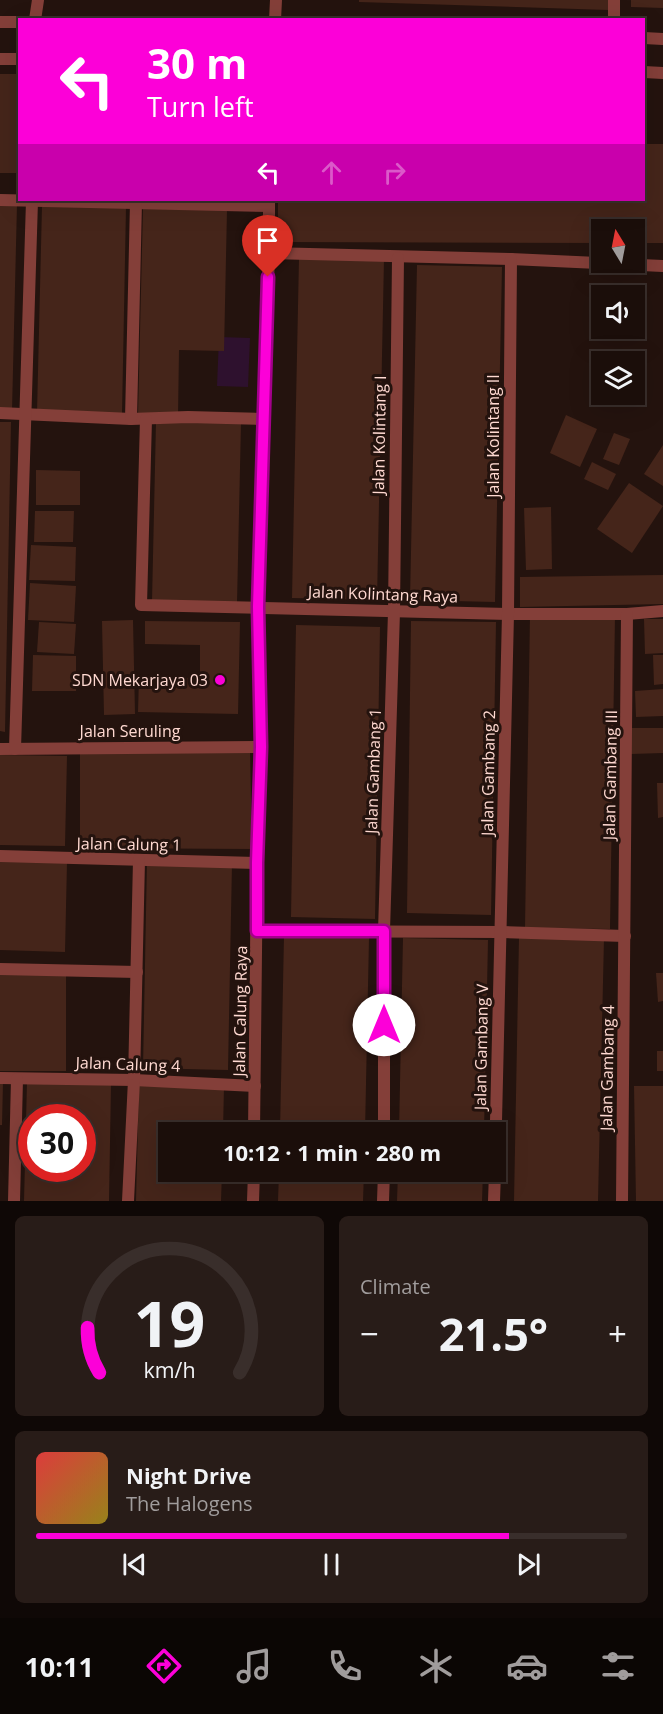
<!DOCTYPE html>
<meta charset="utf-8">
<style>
:root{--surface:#1b0e0a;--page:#281c18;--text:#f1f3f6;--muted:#a09c9c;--line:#392e2b;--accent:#fc00d8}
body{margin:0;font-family:"Open Sans",sans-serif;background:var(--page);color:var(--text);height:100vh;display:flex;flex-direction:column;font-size:22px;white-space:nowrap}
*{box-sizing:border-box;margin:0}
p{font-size:20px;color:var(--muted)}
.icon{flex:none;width:33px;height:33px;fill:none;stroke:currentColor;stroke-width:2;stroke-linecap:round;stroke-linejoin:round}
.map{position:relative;height:1201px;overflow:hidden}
.drawer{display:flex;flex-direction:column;gap:15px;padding:15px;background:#0f0806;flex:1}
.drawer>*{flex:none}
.top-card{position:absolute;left:18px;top:18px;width:627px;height:183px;border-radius:0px;box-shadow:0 6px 24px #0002,0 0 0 2px var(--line);background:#fc00d8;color:#fff;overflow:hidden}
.needle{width:39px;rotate:350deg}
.tools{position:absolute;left:591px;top:219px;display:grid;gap:12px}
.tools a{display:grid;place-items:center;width:54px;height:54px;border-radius:0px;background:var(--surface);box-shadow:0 6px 24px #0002,0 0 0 2px var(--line);font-size:30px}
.speed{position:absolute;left:18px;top:1104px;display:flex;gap:12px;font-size:30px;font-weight:700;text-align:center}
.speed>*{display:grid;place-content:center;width:78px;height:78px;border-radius:50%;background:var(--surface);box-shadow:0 6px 24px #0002,0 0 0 2px var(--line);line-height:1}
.speed .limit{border:9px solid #d22;background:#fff;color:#111}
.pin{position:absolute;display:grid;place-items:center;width:51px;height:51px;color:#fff;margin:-62px -26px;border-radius:50% 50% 50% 0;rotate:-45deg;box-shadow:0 0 6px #0007}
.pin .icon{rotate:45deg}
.me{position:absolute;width:66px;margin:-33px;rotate:0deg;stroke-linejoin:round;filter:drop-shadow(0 0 4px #0008)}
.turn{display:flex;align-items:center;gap:21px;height:126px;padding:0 30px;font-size:27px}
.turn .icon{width:78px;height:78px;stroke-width:2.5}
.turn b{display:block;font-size:42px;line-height:51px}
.lanes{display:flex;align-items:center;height:57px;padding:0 30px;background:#0003;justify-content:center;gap:30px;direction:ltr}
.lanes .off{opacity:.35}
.big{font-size:45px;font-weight:700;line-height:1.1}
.drawer .tile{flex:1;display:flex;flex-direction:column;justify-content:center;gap:9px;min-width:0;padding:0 21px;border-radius:9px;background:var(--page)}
.drawer .dial{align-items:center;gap:0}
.dial svg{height:156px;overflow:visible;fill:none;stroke:var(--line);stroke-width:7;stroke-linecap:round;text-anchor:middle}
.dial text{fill:var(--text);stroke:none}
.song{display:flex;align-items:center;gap:18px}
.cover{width:72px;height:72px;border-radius:9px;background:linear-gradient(135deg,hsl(0 70% 55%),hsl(50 70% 35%))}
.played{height:6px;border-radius:3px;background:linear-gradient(90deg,var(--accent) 80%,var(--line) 80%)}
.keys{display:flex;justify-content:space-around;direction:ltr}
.heat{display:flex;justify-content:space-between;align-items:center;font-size:33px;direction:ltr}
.drawer .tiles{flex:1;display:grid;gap:15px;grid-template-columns:1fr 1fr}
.tile:last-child{grid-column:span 2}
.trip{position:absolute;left:158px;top:1122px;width:348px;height:60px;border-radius:0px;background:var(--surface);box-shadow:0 6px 24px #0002,0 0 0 2px var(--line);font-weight:700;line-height:60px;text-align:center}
.menu{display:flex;height:96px;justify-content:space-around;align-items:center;background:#0b0604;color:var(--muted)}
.menu .icon{width:42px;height:42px}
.menu .selected{color:var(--accent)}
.menu b{font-size:27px;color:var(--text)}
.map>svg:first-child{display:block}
.green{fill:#2e112e}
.building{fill:#45251a;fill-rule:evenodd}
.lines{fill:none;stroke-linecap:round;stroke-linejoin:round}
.minor{stroke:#843f39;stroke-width:12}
.tertiary{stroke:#843f39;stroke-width:12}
.route-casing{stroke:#a4008c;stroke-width:15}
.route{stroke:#fc00d8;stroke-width:10}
.poi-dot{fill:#fc00d8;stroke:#24130e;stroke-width:2}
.labels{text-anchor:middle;stroke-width:6;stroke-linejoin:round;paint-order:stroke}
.street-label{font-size:16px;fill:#ffd9d1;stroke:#24130e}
.poi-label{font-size:16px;fill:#ffd9d1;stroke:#24130e;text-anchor:end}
</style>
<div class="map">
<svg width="663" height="1201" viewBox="0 0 663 1201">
<rect width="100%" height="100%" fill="#24130e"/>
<polygon class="green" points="219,337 250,338 248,387 217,386"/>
<g class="building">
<polygon points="359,0 608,0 608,10 359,2"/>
<polygon points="631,0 663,0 663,8 631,7"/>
<rect x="0" y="74" width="20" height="99"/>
<polygon points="644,144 663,144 663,243 634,243 634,230 602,230 602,243 278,242 278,200 644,200"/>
<polygon points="0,204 17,204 12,411 0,411"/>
<polygon points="42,206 126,207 122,414 37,413"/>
<polygon points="143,208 227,210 224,351 179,350 178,416 138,415"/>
<polygon points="299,258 384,259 377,600 292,598"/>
<polygon points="417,265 502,267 495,602 410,600"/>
<polygon points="566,415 597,429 580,467 550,453"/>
<polygon points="0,422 11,422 5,732 0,731"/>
<polygon points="156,422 241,423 237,603 152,601"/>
<polygon points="614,433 630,439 619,465 603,459"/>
<polygon points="663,445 663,486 644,474"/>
<polygon points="592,462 616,474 608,490 584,479"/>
<polygon points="36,470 80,471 80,505 36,505"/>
<polygon points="629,483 663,506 632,553 597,529"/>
<polygon points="551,507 552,569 526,570 524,508"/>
<polygon points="35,511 74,511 73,542 34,542"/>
<polygon points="31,545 76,547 75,581 29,580"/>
<polygon points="663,575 663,604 520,607 520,577"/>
<polygon points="30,583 76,586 74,622 28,620"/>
<polygon points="530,615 615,616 610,929 525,928"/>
<polygon points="644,619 663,619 663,653 645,654"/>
<polygon points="133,620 135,714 104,715 102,621"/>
<polygon points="145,621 240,622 238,714 138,712 139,677 200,678 200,645 145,644"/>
<polygon points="411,621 496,622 491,915 407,913"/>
<polygon points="39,622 76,624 74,654 37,652"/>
<polygon points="296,625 380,627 375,919 291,917"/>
<polygon points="33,655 76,656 76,691 32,691"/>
<polygon points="653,655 663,655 663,684 654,685"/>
<polygon points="663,689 663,716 636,717 635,691"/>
<polygon points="631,728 663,728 663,753 631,754"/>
<polygon points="250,750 252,849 80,848 80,751"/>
<polygon points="0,755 67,756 65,846 0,845"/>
<polygon points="657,783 663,783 663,817 658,818"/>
<polygon points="0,860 67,862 65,952 0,950"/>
<polygon points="147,861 232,863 228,1070 143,1068"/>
<polygon points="284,936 369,938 365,1132 280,1132"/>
<polygon points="519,937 604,938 598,1201 514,1201"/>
<polygon points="403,938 488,940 484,1132 399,1132"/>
<polygon points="656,973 663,973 663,1001 658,1002"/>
<rect x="0" y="974" width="66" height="97"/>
<rect x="657" y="1051" width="6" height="20"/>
<polygon points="0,1082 3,1082 2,1125 0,1125"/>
<path d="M27 1082 111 1084 109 1201H24ZM32 1118H82V1168H32Z"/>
<polygon points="139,1085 224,1086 223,1132 168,1132 168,1172 222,1172 221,1201 136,1201"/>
<polygon points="634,1086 663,1086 663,1201 636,1201"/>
<polygon points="279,1172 364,1172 363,1201 278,1201"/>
<polygon points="398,1172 483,1172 482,1201 397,1201"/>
</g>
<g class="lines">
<g class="minor">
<polyline points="35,20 38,0"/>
<polyline points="275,20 276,0"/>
<polyline points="614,20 614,0"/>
<polyline points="0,200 269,206"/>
<polyline points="269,253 511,259 663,266"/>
<polyline points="0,413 131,419 188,417 264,419"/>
<polyline points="131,419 136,202"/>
<polyline points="146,419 141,605 508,614 627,614 663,611"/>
<polyline points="0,749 260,747"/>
<polyline points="15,749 32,201"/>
<polyline points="0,856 257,863"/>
<polyline points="257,931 501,932 625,936"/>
<polyline points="0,969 137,972"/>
<polyline points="0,1078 134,1080 255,1086"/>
<polyline points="254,1132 257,863 260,747 258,607 269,253 269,200"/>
<polyline points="384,1132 384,931 394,612 398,258"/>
<polyline points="495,1163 508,614 511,259"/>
<polyline points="14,1201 17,1079"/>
<polyline points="128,1201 134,1080 139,860"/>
<polyline points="253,1201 254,1172"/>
<polyline points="383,1201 384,1172"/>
<polyline points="494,1201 495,1172"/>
<polyline points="622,1201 627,614"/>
</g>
<g class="tertiary">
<polyline points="0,22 20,22"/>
<polyline points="644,38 663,39"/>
<polyline points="0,59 20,59"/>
<polyline points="644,72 663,73"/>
</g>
</g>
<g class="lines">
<g class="route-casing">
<polyline id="route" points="268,277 258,607 261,747 257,863 257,931 384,931 384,1025"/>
</g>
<use href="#route" class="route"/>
</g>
<circle class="poi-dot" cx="220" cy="680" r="6"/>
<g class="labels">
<g class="street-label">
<text transform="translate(379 435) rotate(-89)" y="6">Jalan Kolintang I</text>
<text transform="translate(493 436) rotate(-90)" y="6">Jalan Kolintang II</text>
<text transform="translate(383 594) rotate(2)" y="6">Jalan Kolintang Raya</text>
<text x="130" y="737">Jalan Seruling</text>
<text transform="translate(373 771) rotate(-88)" y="6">Jalan Gambang 1</text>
<text transform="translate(488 773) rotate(-89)" y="6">Jalan Gambang 2</text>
<text transform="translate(610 775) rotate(-89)" y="6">Jalan Gambang III</text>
<text transform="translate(129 844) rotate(1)" y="6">Jalan Calung 1</text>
<text transform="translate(240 1011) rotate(-89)" y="6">Jalan Calung Raya</text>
<text transform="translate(481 1047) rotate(-89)" y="6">Jalan Gambang V</text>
<text transform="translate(128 1064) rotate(2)" y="6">Jalan Calung 4</text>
<text transform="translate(607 1068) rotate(-89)" y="6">Jalan Gambang 4</text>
</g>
<g class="poi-label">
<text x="208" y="686">SDN Mekarjaya 03</text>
</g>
</g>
</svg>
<div class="tools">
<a><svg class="needle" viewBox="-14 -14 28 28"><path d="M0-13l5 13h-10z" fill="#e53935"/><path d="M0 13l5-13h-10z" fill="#a09c9c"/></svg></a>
<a><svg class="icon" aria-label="sound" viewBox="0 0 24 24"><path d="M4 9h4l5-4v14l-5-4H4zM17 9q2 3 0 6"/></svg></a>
<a><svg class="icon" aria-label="layers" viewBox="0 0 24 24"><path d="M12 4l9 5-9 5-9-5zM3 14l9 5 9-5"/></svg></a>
</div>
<div class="speed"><div class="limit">30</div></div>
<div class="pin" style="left:268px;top:277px;background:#d93025"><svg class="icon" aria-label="arrive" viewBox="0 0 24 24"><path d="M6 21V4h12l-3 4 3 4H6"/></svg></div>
<svg class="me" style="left:384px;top:1025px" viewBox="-20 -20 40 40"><circle r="19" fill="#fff"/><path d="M0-13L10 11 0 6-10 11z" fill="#fc00d8"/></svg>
<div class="trip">10:12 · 1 min · 280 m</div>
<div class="top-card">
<div class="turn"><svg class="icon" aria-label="left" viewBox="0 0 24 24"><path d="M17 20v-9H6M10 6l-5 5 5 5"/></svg><div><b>30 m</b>Turn left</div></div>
<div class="lanes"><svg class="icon" aria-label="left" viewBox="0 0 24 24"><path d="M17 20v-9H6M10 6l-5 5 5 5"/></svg><svg class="icon off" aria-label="ahead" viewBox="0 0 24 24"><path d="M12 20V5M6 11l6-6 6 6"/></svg><svg class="icon off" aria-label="right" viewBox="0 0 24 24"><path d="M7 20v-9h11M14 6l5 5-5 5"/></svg></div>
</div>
</div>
<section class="drawer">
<div class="tiles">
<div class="tile dial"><svg viewBox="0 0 100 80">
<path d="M14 69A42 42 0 1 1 86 69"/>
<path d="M14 69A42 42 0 0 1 8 46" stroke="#fc00d8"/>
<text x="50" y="56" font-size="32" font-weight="700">19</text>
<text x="50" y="72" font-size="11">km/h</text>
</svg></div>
<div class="tile"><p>Climate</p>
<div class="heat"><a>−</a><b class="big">21.5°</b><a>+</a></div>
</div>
<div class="tile">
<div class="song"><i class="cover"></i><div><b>Night Drive</b><p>The Halogens</p></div></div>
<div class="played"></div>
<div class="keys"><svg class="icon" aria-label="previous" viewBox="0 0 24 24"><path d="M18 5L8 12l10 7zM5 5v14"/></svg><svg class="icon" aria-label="pause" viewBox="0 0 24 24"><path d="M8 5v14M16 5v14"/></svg><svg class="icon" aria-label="next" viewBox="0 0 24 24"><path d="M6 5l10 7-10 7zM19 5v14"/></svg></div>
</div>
</div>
</section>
<nav class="menu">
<b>10:11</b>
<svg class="icon selected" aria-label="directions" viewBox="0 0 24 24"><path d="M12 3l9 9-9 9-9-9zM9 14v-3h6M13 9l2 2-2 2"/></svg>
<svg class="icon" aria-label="music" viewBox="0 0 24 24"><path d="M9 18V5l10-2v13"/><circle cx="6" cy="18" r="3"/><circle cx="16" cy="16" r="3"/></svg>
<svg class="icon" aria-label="phone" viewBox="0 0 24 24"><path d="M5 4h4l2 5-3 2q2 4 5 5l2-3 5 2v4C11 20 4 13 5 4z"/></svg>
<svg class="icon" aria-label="climate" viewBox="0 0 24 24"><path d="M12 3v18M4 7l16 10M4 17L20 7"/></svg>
<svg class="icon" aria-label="car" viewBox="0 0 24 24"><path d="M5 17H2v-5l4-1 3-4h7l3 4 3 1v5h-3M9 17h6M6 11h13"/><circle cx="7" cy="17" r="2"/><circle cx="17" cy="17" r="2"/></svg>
<svg class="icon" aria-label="filters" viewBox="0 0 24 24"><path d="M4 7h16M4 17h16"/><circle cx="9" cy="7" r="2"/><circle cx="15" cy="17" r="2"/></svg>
</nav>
